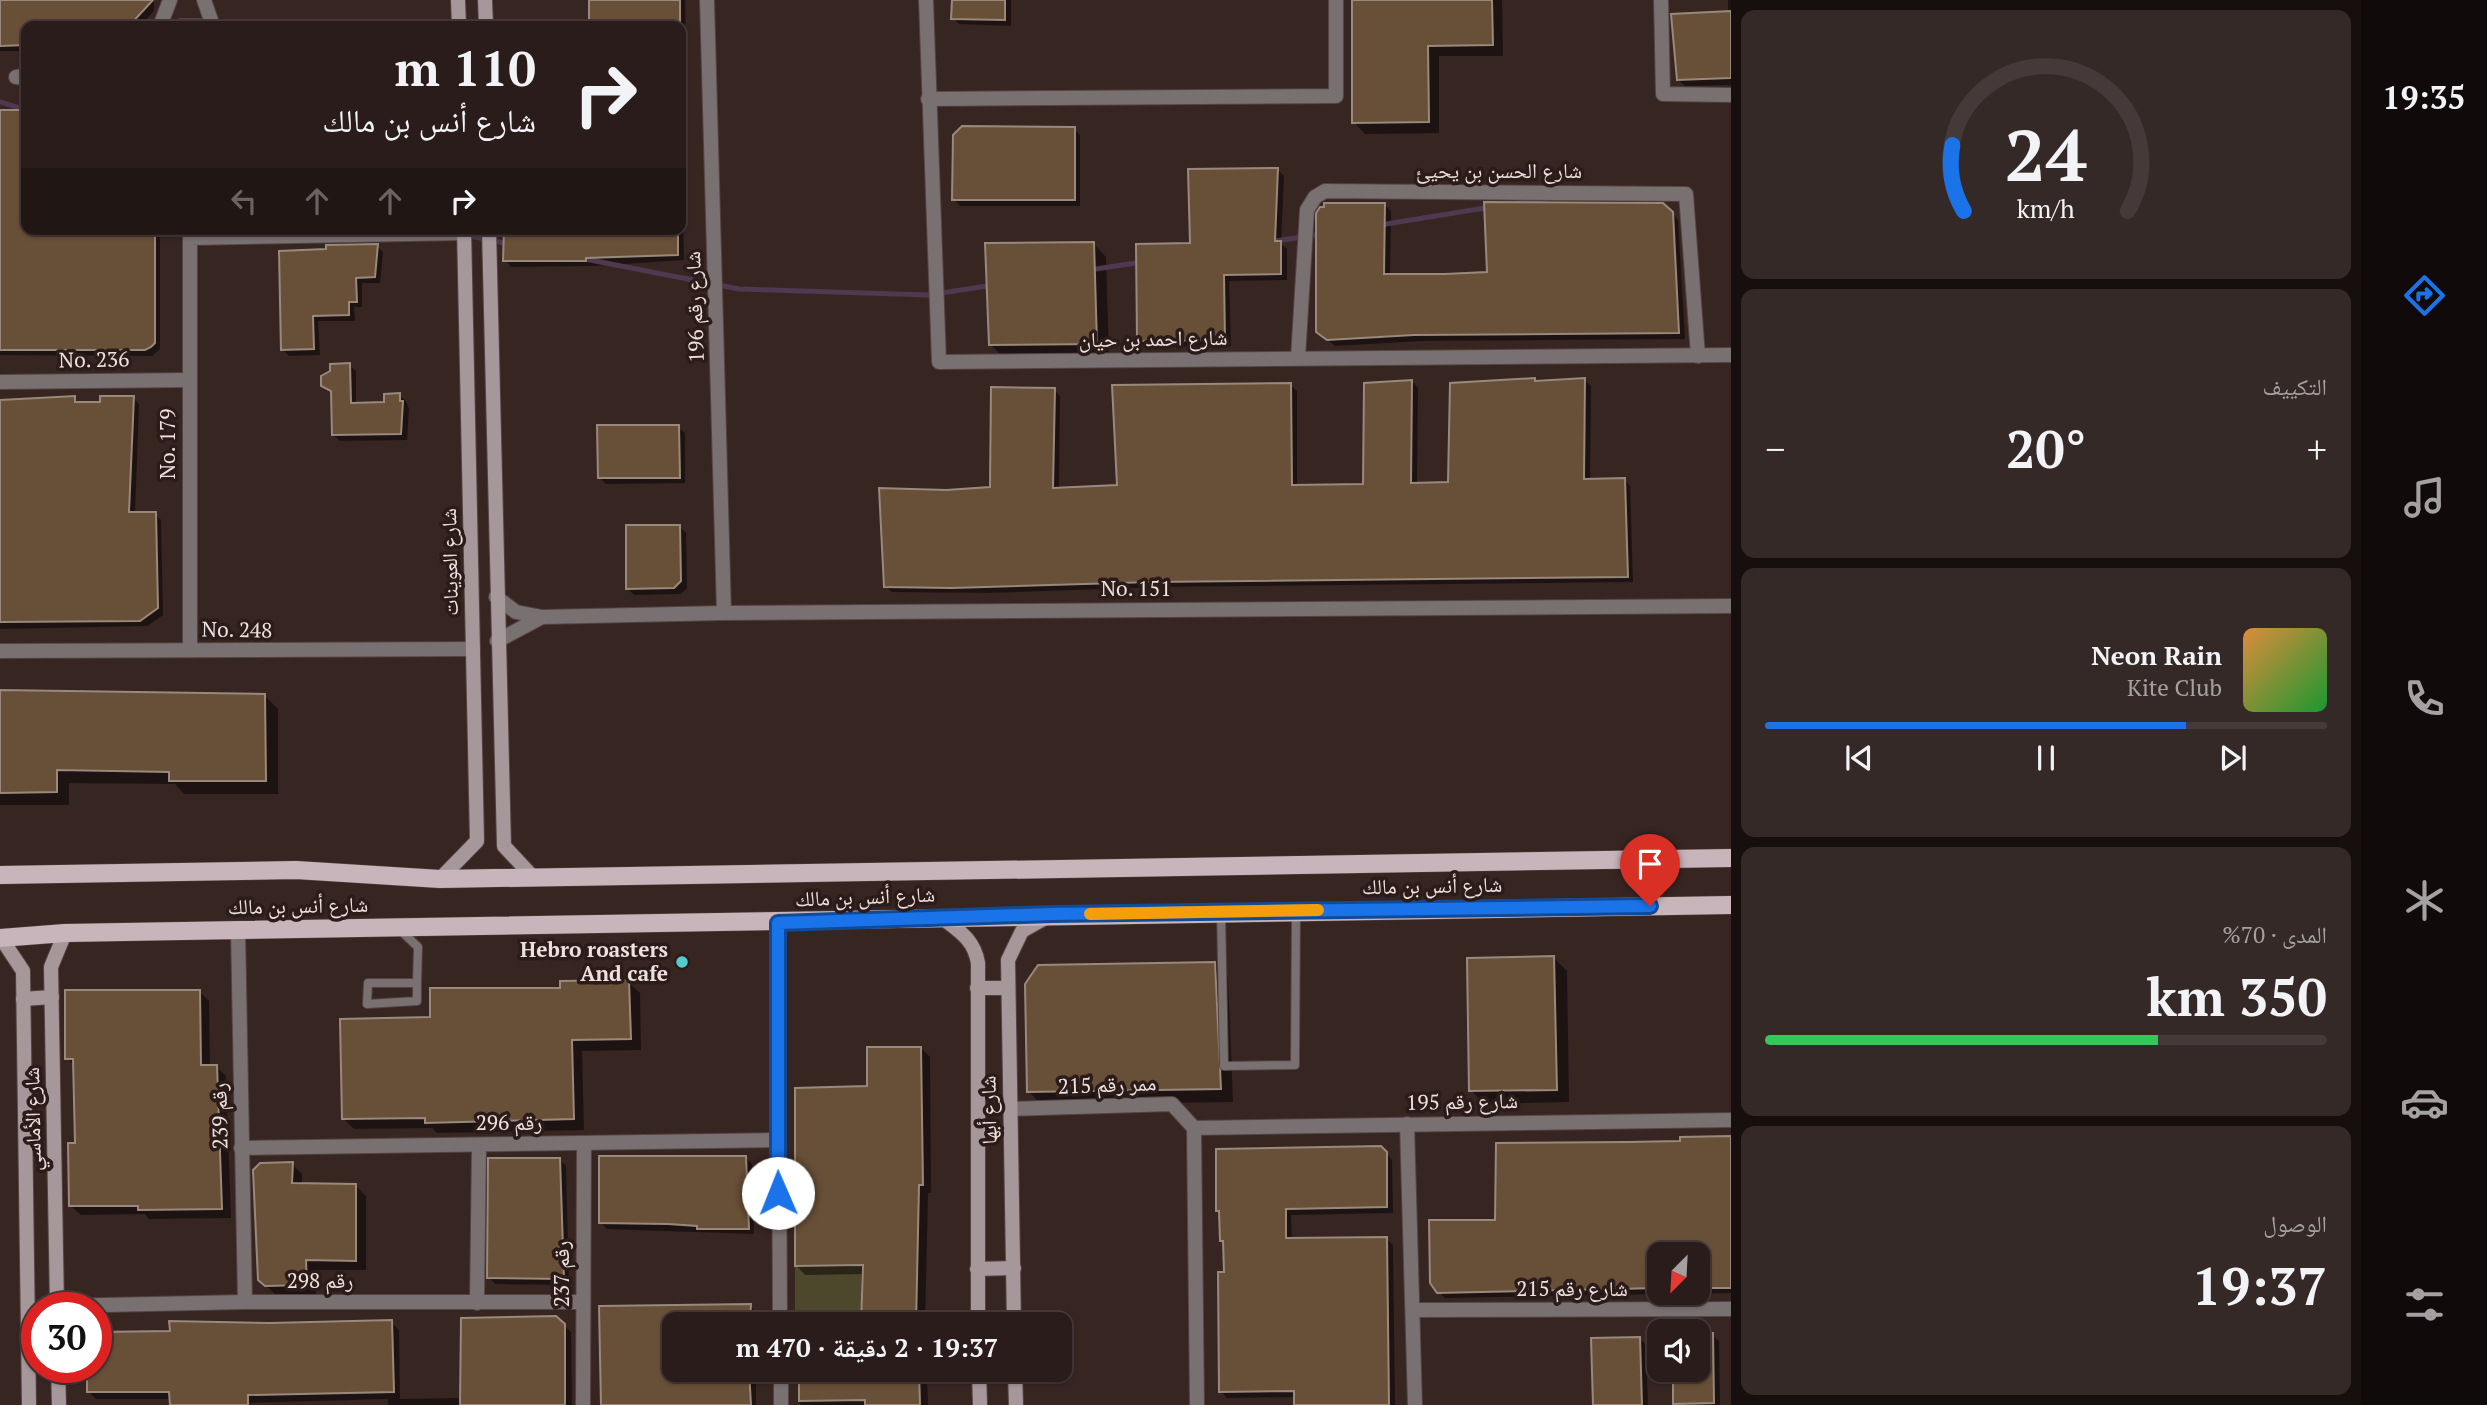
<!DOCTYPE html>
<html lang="ar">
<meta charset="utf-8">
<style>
:root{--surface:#291c1a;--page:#352927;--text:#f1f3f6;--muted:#a5a1a2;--line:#453a39;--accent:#1a73e8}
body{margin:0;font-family:"PT Serif","Noto Naskh Arabic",serif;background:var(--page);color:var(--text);direction:rtl;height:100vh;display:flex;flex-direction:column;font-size:26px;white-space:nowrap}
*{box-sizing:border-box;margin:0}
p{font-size:23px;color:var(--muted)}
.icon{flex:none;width:38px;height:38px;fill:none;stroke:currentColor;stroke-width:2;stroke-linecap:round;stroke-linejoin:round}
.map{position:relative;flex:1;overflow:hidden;direction:ltr}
.side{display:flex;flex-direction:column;gap:10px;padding:10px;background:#170f0e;width:630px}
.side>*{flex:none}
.banner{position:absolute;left:21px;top:21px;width:665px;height:214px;border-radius:14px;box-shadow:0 2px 5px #0004,0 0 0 2px var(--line);direction:rtl;background:#291c1a;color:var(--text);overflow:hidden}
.needle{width:46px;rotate:204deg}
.buttons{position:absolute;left:1647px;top:1242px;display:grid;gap:14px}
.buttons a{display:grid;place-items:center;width:63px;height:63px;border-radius:14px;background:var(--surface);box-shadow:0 2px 5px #0004,0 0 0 2px var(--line);font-size:35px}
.speed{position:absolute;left:21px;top:1292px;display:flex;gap:14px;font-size:35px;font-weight:700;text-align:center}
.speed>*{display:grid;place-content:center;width:91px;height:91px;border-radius:50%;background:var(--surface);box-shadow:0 2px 5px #0004,0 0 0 2px var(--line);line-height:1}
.speed .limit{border:10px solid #d22;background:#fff;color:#111}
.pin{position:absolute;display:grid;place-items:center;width:60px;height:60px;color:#fff;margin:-72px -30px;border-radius:50% 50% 50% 0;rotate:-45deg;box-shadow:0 0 7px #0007}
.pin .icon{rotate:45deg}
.me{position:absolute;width:77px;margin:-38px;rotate:359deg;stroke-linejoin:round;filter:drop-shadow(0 0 5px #0008)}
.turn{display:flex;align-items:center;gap:24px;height:147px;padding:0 35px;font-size:32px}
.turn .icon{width:91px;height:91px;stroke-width:2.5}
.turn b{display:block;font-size:49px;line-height:60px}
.lanes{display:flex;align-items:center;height:66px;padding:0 35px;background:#0003;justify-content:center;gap:35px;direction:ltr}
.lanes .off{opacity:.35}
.big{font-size:52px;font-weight:700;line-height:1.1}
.side .card{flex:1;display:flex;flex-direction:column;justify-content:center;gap:10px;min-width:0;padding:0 24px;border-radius:14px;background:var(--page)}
.side .dial{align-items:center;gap:0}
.dial svg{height:182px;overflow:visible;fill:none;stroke:var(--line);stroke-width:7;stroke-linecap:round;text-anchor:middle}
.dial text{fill:var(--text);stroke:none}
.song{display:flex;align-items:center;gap:21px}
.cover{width:84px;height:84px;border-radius:10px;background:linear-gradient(135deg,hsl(30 70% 55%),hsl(130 70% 35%))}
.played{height:7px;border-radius:4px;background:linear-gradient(90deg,var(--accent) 75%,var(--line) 75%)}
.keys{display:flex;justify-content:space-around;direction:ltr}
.heat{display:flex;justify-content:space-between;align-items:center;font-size:38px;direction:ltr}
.charge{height:10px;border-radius:5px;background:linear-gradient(90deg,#34c759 70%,var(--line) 0)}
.trip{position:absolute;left:662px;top:1312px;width:410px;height:70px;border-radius:14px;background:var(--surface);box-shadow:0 2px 5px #0004,0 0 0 2px var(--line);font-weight:700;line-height:70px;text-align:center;direction:rtl}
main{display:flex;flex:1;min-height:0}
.tabs{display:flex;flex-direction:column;width:126px;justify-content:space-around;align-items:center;background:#100b0a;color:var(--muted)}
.tabs .icon{width:49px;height:49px}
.tabs .active{color:var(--accent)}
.tabs b{font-size:32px;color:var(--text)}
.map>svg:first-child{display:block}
.green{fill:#4d472b}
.shadow{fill:#0007;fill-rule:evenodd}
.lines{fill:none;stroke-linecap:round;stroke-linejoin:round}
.stream{stroke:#4f3850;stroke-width:5}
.building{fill:#684f38;stroke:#99897c;stroke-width:2}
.lane-casing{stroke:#544340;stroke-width:10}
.street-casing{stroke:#544340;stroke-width:16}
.secondary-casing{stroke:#544340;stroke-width:16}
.primary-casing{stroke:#544340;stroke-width:19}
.lane{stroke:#797072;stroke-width:8}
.street{stroke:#797072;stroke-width:14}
.secondary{stroke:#a6979b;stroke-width:14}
.primary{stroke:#c8b5bb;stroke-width:18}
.route-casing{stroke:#114b97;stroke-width:18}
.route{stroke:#1a73e8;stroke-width:12}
.slow{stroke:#f59e0b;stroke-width:12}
.poi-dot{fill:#52cdcf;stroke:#2c1c19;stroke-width:2.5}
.labels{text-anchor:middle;stroke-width:7;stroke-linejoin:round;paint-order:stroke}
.street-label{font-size:21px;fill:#ede1df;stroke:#2c1c19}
.poi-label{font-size:21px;font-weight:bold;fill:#ede1df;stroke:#2c1c19;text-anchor:end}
</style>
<main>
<nav class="tabs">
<b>19:35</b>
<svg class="icon active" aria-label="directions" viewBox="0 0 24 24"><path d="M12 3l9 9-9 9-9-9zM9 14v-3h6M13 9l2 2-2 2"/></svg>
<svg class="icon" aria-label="music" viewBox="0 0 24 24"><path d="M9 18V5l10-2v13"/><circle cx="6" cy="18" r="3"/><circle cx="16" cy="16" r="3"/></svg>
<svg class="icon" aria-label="phone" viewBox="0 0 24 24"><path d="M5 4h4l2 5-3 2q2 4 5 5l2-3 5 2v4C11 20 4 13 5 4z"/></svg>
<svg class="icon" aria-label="climate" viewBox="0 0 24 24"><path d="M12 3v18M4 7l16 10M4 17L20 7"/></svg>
<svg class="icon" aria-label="car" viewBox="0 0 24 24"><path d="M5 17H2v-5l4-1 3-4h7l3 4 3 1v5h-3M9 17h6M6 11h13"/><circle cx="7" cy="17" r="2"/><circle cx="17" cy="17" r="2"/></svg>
<svg class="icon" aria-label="filters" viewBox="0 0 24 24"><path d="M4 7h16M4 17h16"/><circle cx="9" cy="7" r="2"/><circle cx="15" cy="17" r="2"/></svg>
</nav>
<section class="side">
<div class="card dial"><svg viewBox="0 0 100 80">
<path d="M14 69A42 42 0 1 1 86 69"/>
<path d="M14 69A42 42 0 0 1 9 40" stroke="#1a73e8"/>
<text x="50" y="56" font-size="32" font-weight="700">24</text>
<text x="50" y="72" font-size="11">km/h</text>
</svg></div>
<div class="card"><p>التكييف</p>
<div class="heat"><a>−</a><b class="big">20°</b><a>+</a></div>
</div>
<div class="card">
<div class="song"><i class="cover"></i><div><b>Neon Rain</b><p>Kite Club</p></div></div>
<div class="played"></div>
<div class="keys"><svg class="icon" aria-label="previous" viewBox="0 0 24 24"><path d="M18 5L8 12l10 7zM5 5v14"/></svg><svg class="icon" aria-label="pause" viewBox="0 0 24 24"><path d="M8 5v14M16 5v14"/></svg><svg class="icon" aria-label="next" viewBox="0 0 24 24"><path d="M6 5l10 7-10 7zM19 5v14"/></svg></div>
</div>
<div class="card"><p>المدى · 70%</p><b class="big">350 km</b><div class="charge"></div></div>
<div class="card"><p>الوصول</p><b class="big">19:37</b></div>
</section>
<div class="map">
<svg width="1731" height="1405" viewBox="0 0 1731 1405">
<rect width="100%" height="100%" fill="#372522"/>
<rect class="green" x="795" y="1267" width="66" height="58"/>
<g class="shadow">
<polygon points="0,0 154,0 154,11 140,26 26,26 26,51 0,51"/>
<polygon points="591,0 685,0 686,63 681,63 681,26 591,26"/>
<polygon points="953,0 1011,0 1011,26 959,24 953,18"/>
<polygon points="1353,0 1502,0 1503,56 1439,56 1439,133 1365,134 1354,122"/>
<polygon points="1728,0 1731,0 1731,85 1685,86 1678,80 1728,12"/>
<polygon points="681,102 684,260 592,266 511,267 505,260 506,229 681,229"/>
<polygon points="26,110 26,229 160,229 160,349 152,356 0,355 0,111"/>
<polygon points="1074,129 1080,135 1080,206 960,206 954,199"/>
<polygon points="1278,170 1284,176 1281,244 1287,249 1287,280 1229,281 1231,346 1146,347 1139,341 1192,244"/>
<polygon points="1385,205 1391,211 1390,275 1489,274 1672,213 1678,220 1685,339 1421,341 1335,346 1325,338"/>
<polygon points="1093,243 1106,257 1109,357 1004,358 990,344"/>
<polygon points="377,246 383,252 380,283 362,283 362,307 354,307 355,321 318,321 320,355 289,356 283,350 281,253"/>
<polygon points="349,365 356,371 356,405 386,404 399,395 406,401 409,409 407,440 340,441 333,435 333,394 323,385"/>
<polygon points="1584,379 1591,386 1590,480 1624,479 1630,486 1633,582 1159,587 990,593 892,592 885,586 946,492 992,488 1054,390 1060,396 1059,490 1118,486 1290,385 1297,391 1297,487 1365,486 1412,381 1418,388 1417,484 1450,484"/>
<polygon points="74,398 80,404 133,398 139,404 135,514 155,514 161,520 163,615 147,626 0,629 0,401"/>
<polygon points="678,427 685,433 685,483 606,484 599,477"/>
<polygon points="679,526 686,533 687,588 681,594 634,595 628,589"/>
<polygon points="0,692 265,696 278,709 278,794 184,794 175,784 69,783 69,805 0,805"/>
<polygon points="1554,958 1567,971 1569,1102 1484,1104 1471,1090"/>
<polygon points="1215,964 1228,977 1233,1102 1042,1105 1029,1092"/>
<polygon points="628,982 640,993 641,1050 582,1051 584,1130 437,1133 432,1128 354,1129 343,1118 432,1019 562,989"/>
<polygon points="199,991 209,1001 210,1067 216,1067 226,1076 231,1218 149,1219 145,1214 81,1215 71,1206 76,1144 75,1066 67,1058"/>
<polygon points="921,1048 930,1057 931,1193 928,1193 925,1325 863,1325 864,1274 805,1275 796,1265 869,1088"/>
<path d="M1731 1138V1293L1445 1298 1439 1292 1496 1221 1628 1144ZM1659 1255H1698V1293H1659Z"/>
<polygon points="1381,1147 1392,1160 1393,1213 1291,1215 1292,1239 1387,1239 1393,1245 1395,1405 1296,1405 1296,1397 1227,1398 1221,1391 1226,1274 1221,1213 1218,1210"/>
<polygon points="746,1158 752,1164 754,1234 607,1229 601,1223"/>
<polygon points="559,1159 566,1166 569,1285 495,1284 489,1277"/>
<polygon points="292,1164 302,1174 302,1185 355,1185 366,1196 366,1270 315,1270 316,1294 277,1296 259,1279"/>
<polygon points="750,1306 756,1312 756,1325 674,1325 674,1370 756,1370 756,1405 603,1405 601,1307"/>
<polygon points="556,1318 571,1332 572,1405 388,1405 388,1399 171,1405 171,1399 96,1399 89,1392 89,1367 96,1367 171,1333 270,1325 391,1322 399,1330 400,1399 461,1398"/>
<polygon points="1698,1335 1712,1335 1719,1341 1720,1405 1675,1403 1698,1370"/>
<polygon points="1639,1338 1646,1345 1648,1405 1595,1405"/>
<polygon points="802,1370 921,1370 927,1376 928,1405 800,1405"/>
</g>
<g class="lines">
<g class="stream">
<polyline points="0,102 26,110"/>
<polyline points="1518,203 1546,199"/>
<polyline points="1380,225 1491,207"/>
<polyline points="466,235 508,244"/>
<polyline points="1269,242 1322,234"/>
<polyline points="580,258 739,289 929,295 993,285"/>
<polyline points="1089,270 1142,262"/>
</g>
</g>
<g class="building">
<polygon points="0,0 153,0 129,26 26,26 26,45 0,46"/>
<rect x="589" y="0" width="91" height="26"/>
<polygon points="952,0 1005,0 1005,20 951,19"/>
<polygon points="1352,0 1492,0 1493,45 1428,46 1429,122 1352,123"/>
<polygon points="1731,11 1731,78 1677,80 1671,14"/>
<polygon points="0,110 26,110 26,229 51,229 51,233 155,232 155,343 151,347 145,350 0,350"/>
<polygon points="962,126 1075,127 1075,200 952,200 953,135"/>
<polygon points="1278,168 1275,241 1281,241 1281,274 1224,275 1225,340 1137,341 1136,244 1190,243 1188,169"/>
<polygon points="1484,202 1663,203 1673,212 1679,333 1414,335 1327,340 1316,332 1316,213 1320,207 1324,207 1324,203 1385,203 1384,274 1445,274 1487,272"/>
<polygon points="504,229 678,229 678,255 586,258 586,261 503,261"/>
<polygon points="1094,242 1097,344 989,345 985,243"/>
<polygon points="378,244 375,277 356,278 357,302 349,302 349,315 313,316 314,349 281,350 279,251 326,249 326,245"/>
<polygon points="350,363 351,403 384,402 384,394 400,393 400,401 403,401 401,434 332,435 331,391 321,386 321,376 330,371 330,364"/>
<polygon points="1535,378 1535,381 1585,378 1584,479 1625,478 1628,577 1152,582 952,588 884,587 879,488 946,490 990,487 991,387 1055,388 1053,488 1117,485 1112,385 1291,383 1292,485 1363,484 1364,383 1412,380 1411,483 1448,482 1450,383"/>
<polygon points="75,396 75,402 100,402 100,396 134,396 129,512 156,512 158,608 140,621 0,622 0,400"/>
<polygon points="597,425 679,425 680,478 598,478"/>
<polygon points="626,525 680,525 681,581 674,588 626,589"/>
<polygon points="0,690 265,694 266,781 169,781 169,772 57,770 57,792 0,793"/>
<polygon points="1554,956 1557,1090 1469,1091 1467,958"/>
<polygon points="1215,962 1221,1089 1027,1092 1025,984 1038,965"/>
<polygon points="629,980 631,1039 572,1040 574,1119 425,1123 425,1118 342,1119 340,1019 430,1017 430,988 560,988 560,981"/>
<polygon points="65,990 200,990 201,1065 217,1065 222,1209 138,1210 138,1206 69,1206 68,1143 75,1143 73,1059 65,1059"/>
<polygon points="867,1047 921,1047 923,1185 919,1185 916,1325 861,1325 863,1265 795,1266 795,1088 867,1086"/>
<polygon points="1731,1136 1731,1288 1698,1288 1698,1255 1659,1255 1659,1288 1437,1293 1430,1283 1429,1220 1495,1220 1496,1143 1628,1142 1680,1141 1680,1137"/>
<polygon points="1381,1146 1387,1152 1387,1207 1286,1209 1286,1238 1387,1237 1389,1405 1294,1405 1294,1391 1219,1392 1218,1272 1224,1272 1223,1241 1220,1241 1219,1211 1216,1211 1216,1149"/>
<polygon points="599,1156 746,1156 749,1229 697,1229 697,1226 668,1224 599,1223"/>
<polygon points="488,1158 560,1158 564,1279 487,1278"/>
<polygon points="293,1162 292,1183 356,1184 356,1261 306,1260 307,1285 265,1286 258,1280 253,1170 260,1163"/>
<polygon points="751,1304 750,1325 674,1325 674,1370 749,1370 751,1405 601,1405 599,1306"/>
<polygon points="556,1316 565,1324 565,1405 460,1405 461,1318"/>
<polygon points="392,1320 394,1392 248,1395 248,1405 170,1405 169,1392 87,1392 87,1367 96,1367 96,1332 170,1331 169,1321 270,1323"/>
<polygon points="1698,1333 1713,1333 1714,1403 1673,1404 1673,1370 1698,1370"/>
<polygon points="1640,1337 1642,1405 1593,1405 1591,1338"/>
<polygon points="799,1370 919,1370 920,1405 865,1405 865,1400 799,1401"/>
</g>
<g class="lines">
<g class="lane-casing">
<g id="lane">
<polyline points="1221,912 1224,1066 1295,1065 1296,911"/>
<polyline points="400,930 418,947 417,983 368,983 367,1004 417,1001 417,983"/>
</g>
</g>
<g class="street-casing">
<g id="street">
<polyline points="204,0 213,26"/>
<polyline points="707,0 724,613"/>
<polyline points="926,0 939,362 1731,355"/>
<polyline points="1661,0 1663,94 1731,95"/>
<polyline points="160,26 170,0"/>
<polyline points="181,26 201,26"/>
<polyline points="26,75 16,77 26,78"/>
<polyline points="928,99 1336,96 1336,0"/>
<polyline points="1298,358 1307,210 1315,197 1325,191 1686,194 1698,356"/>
<polyline points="0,382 189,380"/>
<polyline points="496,597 516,612 542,617 724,613 1731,606"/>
<polyline points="497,641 542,617"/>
<polyline points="190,650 190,238 464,233"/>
<polyline points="0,651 473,649"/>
<polyline points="778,923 780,1325"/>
<polyline points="238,929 245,1302"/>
<polyline points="1010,1109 1172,1104 1194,1128"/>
<polyline points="1407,1124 1415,1405"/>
<polyline points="1194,1128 1731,1120"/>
<polyline points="1194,1128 1197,1405"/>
<polyline points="241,1148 777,1140"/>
<polyline points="477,1303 479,1145"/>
<polyline points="57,1306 245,1302 582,1302"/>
<polyline points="1413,1310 1731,1309"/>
<polyline points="781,1370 781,1405"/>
<polyline points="583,1405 584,1144"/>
</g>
</g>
<g class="secondary-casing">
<g id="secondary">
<polyline points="458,0 459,26"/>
<polyline points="485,0 486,26"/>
<polyline points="489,229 504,846 532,876"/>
<polyline points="440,879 477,841 464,229"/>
<path d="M941 917C959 931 974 939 978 963V1325"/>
<polyline points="1,938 23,971 29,1405"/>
<polyline points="977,988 1007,988"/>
<polyline points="23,999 52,997"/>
<polyline points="977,1269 1014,1268"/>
<polyline points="57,1307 51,967 65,933"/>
<polyline points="1014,1325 1008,960 1022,931 1047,917"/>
<polyline points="58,1367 59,1405"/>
<polyline points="979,1370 980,1405"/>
<polyline points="1015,1370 1016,1405"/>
</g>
</g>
<g class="primary-casing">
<g id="primary">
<polyline points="0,875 296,870 440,879 1731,858"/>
<polyline points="0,938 65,933 1731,905"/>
</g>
</g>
<use href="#lane" class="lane"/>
<use href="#street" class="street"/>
<use href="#secondary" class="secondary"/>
<use href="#primary" class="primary"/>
</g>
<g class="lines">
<g class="route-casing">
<polyline id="route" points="778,1193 778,923 1052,914 1650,906"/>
</g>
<use href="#route" class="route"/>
<polyline class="slow" points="1090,914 1318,910"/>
</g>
<circle class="poi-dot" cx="682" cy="962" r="7"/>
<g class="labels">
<g class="street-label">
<text x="1499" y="178">شارع الحسن بن يحيئ</text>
<text transform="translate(695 307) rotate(-92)" y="7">شارع رقم 196</text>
<text transform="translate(1153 339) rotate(-1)" y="7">شارع احمد بن حيان</text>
<text transform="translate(94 360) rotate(-1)" y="7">No. 236</text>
<text transform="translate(168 444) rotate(-90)" y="7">No. 179</text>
<text transform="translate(450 562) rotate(-91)" y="7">شارع العوينات</text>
<text x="1136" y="596">No. 151</text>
<text transform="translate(237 630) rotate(1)" y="7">No. 248</text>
<text transform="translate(1432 886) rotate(-1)" y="7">شارع أنس بن مالك</text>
<text transform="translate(865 897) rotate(-2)" y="7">شارع أنس بن مالك</text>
<text transform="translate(298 906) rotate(-1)" y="7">شارع أنس بن مالك</text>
<text transform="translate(1107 1085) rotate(-2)" y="7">ممر رقم 215</text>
<text transform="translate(1462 1102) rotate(-1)" y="7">شارع رقم 195</text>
<text transform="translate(989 1110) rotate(-91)" y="7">شارع أبها</text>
<text transform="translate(220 1116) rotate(-91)" y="7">رقم 239</text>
<text transform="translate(33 1119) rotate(-91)" y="7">شارع الأماسي</text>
<text x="509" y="1130">رقم 296</text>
<text transform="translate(562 1274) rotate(-90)" y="7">رقم 237</text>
<text x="320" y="1288">رقم 298</text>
<text x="1572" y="1296">شارع رقم 215</text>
</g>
<g class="poi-label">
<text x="668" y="957">Hebro roasters<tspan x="668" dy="24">And cafe</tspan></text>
</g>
</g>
</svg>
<div class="buttons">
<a><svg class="needle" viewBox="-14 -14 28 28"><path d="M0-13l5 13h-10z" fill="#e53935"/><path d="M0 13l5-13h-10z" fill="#a5a1a2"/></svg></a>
<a><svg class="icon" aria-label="sound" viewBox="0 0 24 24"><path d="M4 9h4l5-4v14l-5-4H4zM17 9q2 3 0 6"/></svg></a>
</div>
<div class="speed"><div class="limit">30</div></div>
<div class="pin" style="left:1650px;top:906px;background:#d93025"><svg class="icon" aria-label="arrive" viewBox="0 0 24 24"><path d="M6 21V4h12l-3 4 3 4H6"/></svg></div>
<svg class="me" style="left:778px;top:1193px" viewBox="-20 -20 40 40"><circle r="19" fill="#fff"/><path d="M0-13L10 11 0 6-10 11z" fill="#1a73e8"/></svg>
<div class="trip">19:37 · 2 دقيقة · 470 m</div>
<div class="banner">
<div class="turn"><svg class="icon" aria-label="right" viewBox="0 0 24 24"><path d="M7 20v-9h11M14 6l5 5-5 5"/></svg><div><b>110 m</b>شارع أنس بن مالك</div></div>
<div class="lanes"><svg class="icon off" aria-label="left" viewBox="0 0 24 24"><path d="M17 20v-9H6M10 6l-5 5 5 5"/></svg><svg class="icon off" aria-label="ahead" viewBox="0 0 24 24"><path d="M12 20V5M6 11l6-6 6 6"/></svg><svg class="icon off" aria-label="ahead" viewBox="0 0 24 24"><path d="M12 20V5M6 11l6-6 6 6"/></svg><svg class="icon" aria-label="right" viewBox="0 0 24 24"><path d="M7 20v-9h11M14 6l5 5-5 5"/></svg></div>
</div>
</div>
</main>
